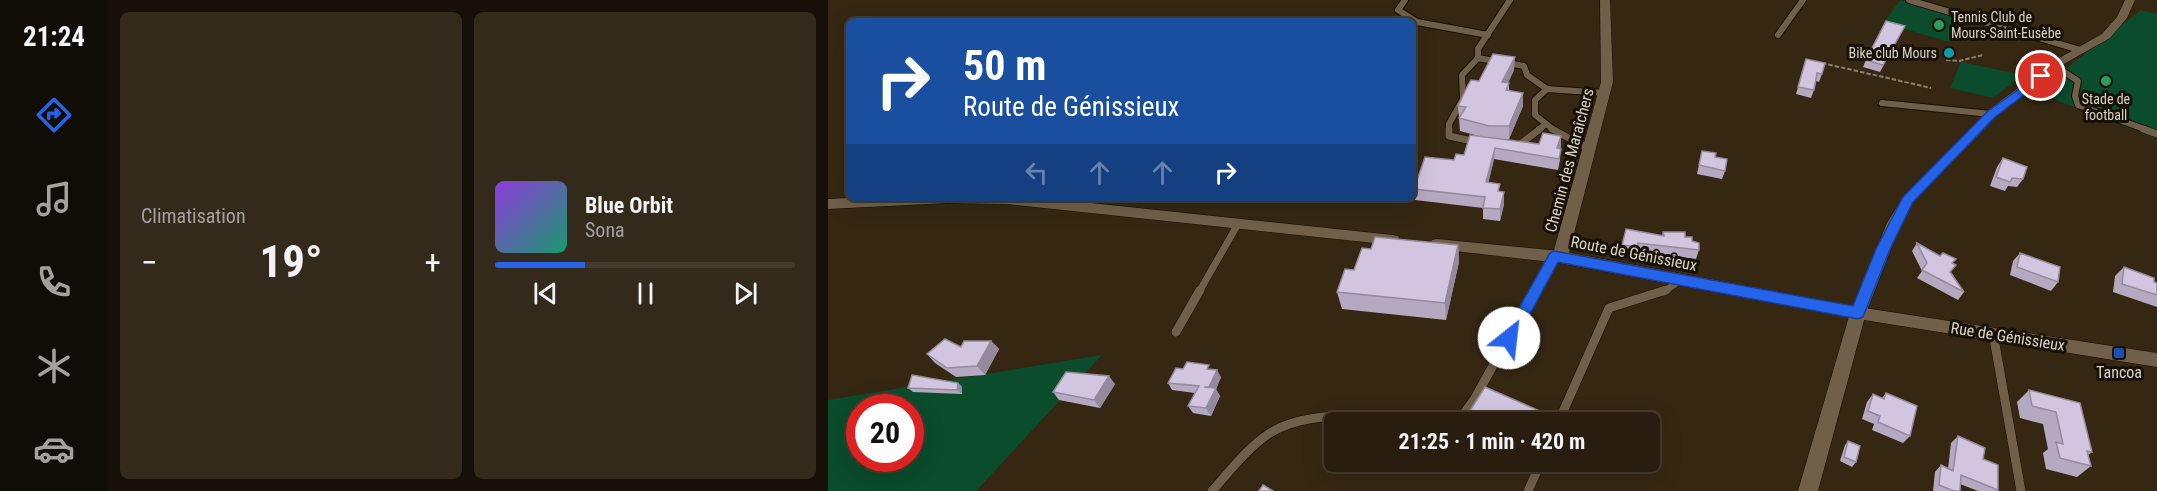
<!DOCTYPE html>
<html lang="fr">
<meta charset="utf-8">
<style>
:root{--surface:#281d0e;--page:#342a1c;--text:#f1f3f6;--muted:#a5a29e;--line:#443b2e;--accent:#2563eb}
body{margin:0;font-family:"Roboto Condensed",sans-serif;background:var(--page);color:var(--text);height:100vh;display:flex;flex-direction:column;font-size:22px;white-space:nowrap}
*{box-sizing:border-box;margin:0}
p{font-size:20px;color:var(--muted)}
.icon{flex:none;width:33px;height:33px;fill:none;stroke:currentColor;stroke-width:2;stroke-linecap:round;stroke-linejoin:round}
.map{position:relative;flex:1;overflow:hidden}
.sheet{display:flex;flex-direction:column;gap:12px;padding:12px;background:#161008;width:720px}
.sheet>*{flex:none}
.hud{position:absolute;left:18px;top:18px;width:570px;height:183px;border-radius:9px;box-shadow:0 6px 24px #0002,0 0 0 2px var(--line);background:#1a4fa0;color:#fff;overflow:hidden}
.speed{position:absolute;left:18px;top:394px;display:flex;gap:12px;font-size:30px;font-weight:700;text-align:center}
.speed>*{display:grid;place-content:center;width:78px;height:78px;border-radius:50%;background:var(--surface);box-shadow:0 6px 24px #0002,0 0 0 2px var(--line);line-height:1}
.speed .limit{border:9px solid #d22;background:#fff;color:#111}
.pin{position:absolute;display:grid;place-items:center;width:51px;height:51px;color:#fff;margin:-26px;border:3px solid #fff;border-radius:50%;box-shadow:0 2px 6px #0007}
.me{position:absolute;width:66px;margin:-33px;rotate:29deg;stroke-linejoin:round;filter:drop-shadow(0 0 4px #0008)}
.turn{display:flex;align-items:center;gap:21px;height:126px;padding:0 18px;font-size:27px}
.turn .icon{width:78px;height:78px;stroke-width:2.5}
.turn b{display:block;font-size:42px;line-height:51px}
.lanes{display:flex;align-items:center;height:57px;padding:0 18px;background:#0003;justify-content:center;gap:30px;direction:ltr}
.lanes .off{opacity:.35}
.big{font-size:45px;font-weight:700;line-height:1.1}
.sheet .tile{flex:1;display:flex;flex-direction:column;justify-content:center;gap:9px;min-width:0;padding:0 21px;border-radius:9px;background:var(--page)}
.song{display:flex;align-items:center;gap:18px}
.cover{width:72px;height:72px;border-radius:9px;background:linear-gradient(135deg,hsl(270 70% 55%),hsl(160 70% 35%))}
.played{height:6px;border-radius:3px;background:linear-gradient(90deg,var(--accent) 30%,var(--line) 30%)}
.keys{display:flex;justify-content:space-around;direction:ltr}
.heat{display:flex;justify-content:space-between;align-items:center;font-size:33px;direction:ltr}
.sheet .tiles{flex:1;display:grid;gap:12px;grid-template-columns:repeat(2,1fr)}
.trip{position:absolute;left:496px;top:412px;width:336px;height:60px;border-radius:9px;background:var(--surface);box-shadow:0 6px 24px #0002,0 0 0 2px var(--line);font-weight:700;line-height:60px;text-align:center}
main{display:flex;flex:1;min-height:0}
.dock{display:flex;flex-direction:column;width:108px;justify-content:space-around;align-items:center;background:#100c06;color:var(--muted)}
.dock .icon{width:42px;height:42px}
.dock .current{color:var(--accent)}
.dock b{font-size:27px;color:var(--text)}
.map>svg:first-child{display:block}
.green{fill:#0a4c2c;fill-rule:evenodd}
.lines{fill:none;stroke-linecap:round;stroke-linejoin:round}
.service-far2-casing{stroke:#1c0f00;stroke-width:8}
.service-far1-casing{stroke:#1c0f00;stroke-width:8}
.service-casing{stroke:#1c0f00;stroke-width:10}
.minor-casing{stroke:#1c0f00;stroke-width:1}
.tertiary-casing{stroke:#1c0f00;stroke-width:1}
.path{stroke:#8a7e6e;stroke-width:2;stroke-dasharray:4.5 2;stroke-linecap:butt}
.service-far2{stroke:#70604a;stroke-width:6}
.service-far1{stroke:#70604a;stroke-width:7}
.service{stroke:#70604a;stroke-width:9}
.minor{fill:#70604a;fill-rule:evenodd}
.tertiary{fill:#70604a;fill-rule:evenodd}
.wall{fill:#b5a9c1}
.shaded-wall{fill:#938a9d}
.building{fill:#d2c5e0;stroke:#938a9d;stroke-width:1.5}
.route{fill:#2563eb;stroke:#184099;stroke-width:1.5}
.leisure-dot{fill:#2e9e5b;stroke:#171108;stroke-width:2}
.culture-dot{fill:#0f9aa8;stroke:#171108;stroke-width:2}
.transit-dot{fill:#1a4fb4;stroke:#171108;stroke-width:2}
.labels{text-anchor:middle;stroke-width:6;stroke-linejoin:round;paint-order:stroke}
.far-poi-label{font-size:14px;fill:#dbd2c6;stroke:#171108;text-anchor:start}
.street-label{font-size:16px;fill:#dbd2c6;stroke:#171108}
.poi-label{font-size:16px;fill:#dbd2c6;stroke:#171108}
</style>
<main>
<nav class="dock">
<b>21:24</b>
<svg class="icon current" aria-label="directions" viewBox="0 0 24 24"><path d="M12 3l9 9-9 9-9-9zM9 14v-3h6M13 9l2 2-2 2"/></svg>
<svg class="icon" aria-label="music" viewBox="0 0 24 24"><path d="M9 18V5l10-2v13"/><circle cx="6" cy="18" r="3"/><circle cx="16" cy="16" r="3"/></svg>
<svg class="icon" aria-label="phone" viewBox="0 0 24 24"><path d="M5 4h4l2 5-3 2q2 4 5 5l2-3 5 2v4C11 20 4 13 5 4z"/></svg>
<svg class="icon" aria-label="climate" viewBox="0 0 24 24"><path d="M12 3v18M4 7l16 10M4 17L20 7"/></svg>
<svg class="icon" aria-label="car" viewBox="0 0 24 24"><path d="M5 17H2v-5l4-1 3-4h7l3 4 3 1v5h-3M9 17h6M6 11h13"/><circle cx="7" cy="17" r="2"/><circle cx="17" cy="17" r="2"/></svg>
</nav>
<section class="sheet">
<div class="tiles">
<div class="tile"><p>Climatisation</p>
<div class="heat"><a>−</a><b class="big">19°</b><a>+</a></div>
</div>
<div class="tile">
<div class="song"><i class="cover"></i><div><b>Blue Orbit</b><p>Sona</p></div></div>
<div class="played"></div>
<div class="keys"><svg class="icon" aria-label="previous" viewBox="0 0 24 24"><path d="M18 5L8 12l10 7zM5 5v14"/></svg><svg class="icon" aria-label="pause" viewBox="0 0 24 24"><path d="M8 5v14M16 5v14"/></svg><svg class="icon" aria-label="next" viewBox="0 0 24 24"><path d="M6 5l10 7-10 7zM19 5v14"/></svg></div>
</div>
</div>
</section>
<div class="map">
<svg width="1329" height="491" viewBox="0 0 1329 491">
<rect width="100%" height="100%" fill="#352712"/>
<g class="green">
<polygon points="1072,0 1073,0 1134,17 1121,42 1056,23"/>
<polygon points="1313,10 1329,14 1329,139 1215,95 1240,67"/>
<polygon points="1133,62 1195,75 1165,98 1122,88"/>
<path d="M274 355 148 491H0V400ZM32 408H82V459H32Z"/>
</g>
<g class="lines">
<g class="service-far2-casing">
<g id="service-far2">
<polyline points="577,0 570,10 589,22 660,35"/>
<polyline points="1081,0 1252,50"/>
<polyline points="950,35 975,0"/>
<polyline points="650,58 650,49 682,0"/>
<polyline points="1227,66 1250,81 1247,96 1250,105 1319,130"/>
<polyline points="1054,103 1163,114"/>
<polyline points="621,130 621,124 635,99 634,75 650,58 696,66 699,75 719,89"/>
<polyline points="710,130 718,124"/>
<polyline points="726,130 707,115 707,100 719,89 776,93"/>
</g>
</g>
<g class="service-far1-casing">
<g id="service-far1">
<polyline points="621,129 621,136 649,142"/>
<polyline points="724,129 761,149"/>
<polyline points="1315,129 1329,134"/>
<polyline points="687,145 691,145 712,129"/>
<polyline points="371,292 410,224"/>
<polyline points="706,292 726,256"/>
<polyline points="836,292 851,281"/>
</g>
</g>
<g class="service-casing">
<g id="service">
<polyline points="348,332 372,290"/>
<polyline points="1165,333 1193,491"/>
<polyline points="730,423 781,308 838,290"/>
<path d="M384 491C402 471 419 448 442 433 490 404 570 420 623 423L632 419 647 398 707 290"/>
<polyline points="700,491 713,462"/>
</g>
</g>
<g class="minor-casing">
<g id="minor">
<polygon points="772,0 782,0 785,82 740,257 737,261 727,261 724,257 773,82"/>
<polygon points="1297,0 1307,0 1299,18 1282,38 1234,65 1167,117 1085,203 1073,223 1038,313 990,491 970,491 1022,313 1059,223 1075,197 1159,111 1226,61 1274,34 1289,17"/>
</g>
</g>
<g class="tertiary-casing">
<g id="tertiary">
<polygon points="22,198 216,198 565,235 570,236 572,240 570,244 565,245 179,204 119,203 0,209 0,199"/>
<polygon points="609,239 732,251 1030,307 1329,353 1329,367 1030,319 732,263 609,249 604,248 602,244 604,240"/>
</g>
</g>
<g class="path">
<polyline points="1118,60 1131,61 1155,55"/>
<polyline points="994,63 1103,88"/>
</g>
<use href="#service-far2" class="service-far2"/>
<use href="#service-far1" class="service-far1"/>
<use href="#service" class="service"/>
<use href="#minor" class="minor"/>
<use href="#tertiary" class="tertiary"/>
</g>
<g class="wall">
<polygon points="1073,33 1052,72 1035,67 1038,60"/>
<polygon points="978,59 994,74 991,82 988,81 986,90 983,98 968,94"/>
<polygon points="686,70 680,83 681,83 681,91 695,106 681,139 669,139 732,148 732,160 730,170 666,159 660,183 672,192 676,204 672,221 655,219 655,208 587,200 586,189 626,160 636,155 654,137 632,131 630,106 651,81"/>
<polygon points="874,151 887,157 897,171 894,179 869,174"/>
<polygon points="1175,158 1195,179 1189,187 1180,186 1177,191 1162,186 1169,167"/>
<polygon points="798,229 834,236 835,232 857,237 864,241 871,250 868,259 808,252 807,257 793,254"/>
<polygon points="1089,243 1125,263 1123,272 1136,292 1130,300 1089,278 1094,271 1084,251"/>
<polygon points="630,245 631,262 618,320 514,309 509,292 543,249"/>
<polygon points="1192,253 1230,282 1223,291 1182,275 1185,261"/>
<polygon points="1296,267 1329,283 1329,307 1285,292 1287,276"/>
<polygon points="163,341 171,349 157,375 128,377 107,363 99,354"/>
<polygon points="355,369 383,369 393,377 388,389 392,396 383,416 365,413 360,406 367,393 344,390 340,383"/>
<polygon points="130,383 134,387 134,394 85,392 80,388"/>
<polygon points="287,384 272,408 231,400 225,392"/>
<polygon points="657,387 720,422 719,423 663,423 656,420 654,423 634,423"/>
<polygon points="1201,390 1252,403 1264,452 1260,455 1263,466 1249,477 1218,469 1215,453 1220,449 1215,424 1192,418 1189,402"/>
<polygon points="1058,393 1082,436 1075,443 1044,430 1046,424 1034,419 1039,402 1045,394 1054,398"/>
<polygon points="1130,436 1155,459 1170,490 1169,491 1150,491 1132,484 1132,491 1105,491 1107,472 1113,465 1120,469 1123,443"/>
<polygon points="1020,441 1028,462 1024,467 1012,461 1017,445"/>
</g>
<g class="shaded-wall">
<polygon points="687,57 686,70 674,95 674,82"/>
<polygon points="695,93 695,106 681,139 681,126"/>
<polygon points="733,136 733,147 728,159 729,148"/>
<polygon points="667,148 666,159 658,193 658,182"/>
<polygon points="676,192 676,204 672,221 672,209"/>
<polygon points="630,245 631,262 618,320 617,303"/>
<polygon points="163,341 171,349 157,375 149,366"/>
<polygon points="389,370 393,377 388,389 392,396 383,416 378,408 381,387"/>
<polygon points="281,376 287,384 272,408 266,400"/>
<polygon points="130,383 134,387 134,394 129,390"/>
<polygon points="656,413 656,420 654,423 650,423"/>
</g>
<g class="building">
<polygon points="1058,21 1077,26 1055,65 1038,60"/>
<polygon points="665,54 687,57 674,82 681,83 678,90 695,93 681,126 661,126 631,118 638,107 630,106 640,85 643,80 651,81"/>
<polygon points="978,59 997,63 994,74 989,73 986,90 970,87"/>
<polygon points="715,133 733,136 729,148 733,149 731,159 667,148 658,182 672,184 670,191 676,192 672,209 655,208 657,197 586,189 597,157 626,160 628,154 636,155 642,135 711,144"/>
<polygon points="874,151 888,153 887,157 899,159 897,171 871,165"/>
<polygon points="1175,158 1199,167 1195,179 1184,178 1182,182 1168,177"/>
<polygon points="798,229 836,236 835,232 857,232 857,237 864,237 864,241 871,243 871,250 810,243 809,247 794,245"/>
<polygon points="547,237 630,245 617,303 509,292 517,269 526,270 534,248 543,249"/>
<polygon points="1089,243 1112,256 1115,253 1128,259 1124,263 1128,265 1122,272 1136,292 1094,270 1099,263"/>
<polygon points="1192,253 1232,267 1230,282 1189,267"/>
<polygon points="1296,267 1326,278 1326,282 1329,283 1329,295 1294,284"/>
<polygon points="117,339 133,347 136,341 163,341 149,366 119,368 99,354"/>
<polygon points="359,362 381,365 379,369 389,370 381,387 376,387 388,388 378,408 360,406 371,386 340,383 348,368 355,369"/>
<polygon points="238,372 281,376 266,400 225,392"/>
<polygon points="84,375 130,383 129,390 80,388"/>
<polygon points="657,387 721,415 717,423 680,423 656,413 650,423 634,423"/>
<polygon points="1201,390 1252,403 1264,452 1259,451 1263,466 1232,458 1228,442 1235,444 1228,412 1204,406"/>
<polygon points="1058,393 1089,406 1082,436 1050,422 1052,416 1040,411 1045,394 1056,399"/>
<polygon points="1130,436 1157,448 1155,459 1170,465 1170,490 1133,475 1132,491 1126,491 1111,485 1113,465 1125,471"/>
<polygon points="1020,441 1032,446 1028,462 1016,457"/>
<polygon points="435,485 445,491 431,491"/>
</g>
<polygon class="route" points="1213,73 1218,76 1217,79 1167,117 1085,202 1062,249 1035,317 1030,319 730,262 687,342 681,344 676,342 674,338 722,253 726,251 1025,306 1048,249 1075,197 1159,112"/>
<g class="leisure-dot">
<circle cx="1111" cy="25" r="6"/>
<circle cx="1278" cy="81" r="6"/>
</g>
<circle class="culture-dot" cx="1121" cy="53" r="6"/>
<rect class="transit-dot" x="1285" y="347" width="12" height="12" rx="3"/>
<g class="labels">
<g class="far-poi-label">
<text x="1123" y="22">Tennis Club de<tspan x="1123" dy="16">Mours-Saint-Eusèbe</tspan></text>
<text x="1109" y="58" text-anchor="end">Bike club Mours</text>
<text x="1278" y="104" text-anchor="middle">Stade de<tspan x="1278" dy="16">football</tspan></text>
</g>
<g class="street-label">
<text transform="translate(741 160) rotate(-75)" y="6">Chemin des Maraîchers</text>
<text transform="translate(806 253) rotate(11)" y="6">Route de Génissieux</text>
<text transform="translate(1180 336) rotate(9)" y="6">Rue de Génissieux</text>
</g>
<g class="poi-label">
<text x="1291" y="378">Tancoa</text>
</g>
</g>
</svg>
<div class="speed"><div class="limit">20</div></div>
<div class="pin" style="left:1213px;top:76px;background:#d93025"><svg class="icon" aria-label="arrive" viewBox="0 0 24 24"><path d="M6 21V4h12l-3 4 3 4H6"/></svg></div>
<svg class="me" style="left:681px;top:338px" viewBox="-20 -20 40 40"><circle r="19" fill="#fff"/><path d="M0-13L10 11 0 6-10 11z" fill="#2563eb"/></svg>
<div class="trip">21:25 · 1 min · 420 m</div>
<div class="hud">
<div class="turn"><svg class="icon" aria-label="right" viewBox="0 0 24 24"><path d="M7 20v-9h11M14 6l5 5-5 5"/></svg><div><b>50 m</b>Route de Génissieux</div></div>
<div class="lanes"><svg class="icon off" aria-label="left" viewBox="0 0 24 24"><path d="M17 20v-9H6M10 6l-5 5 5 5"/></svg><svg class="icon off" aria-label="ahead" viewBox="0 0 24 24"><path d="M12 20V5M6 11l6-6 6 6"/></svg><svg class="icon off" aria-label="ahead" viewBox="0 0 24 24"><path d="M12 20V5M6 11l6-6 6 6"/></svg><svg class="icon" aria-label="right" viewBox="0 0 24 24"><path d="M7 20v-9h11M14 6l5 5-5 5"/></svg></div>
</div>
</div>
</main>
